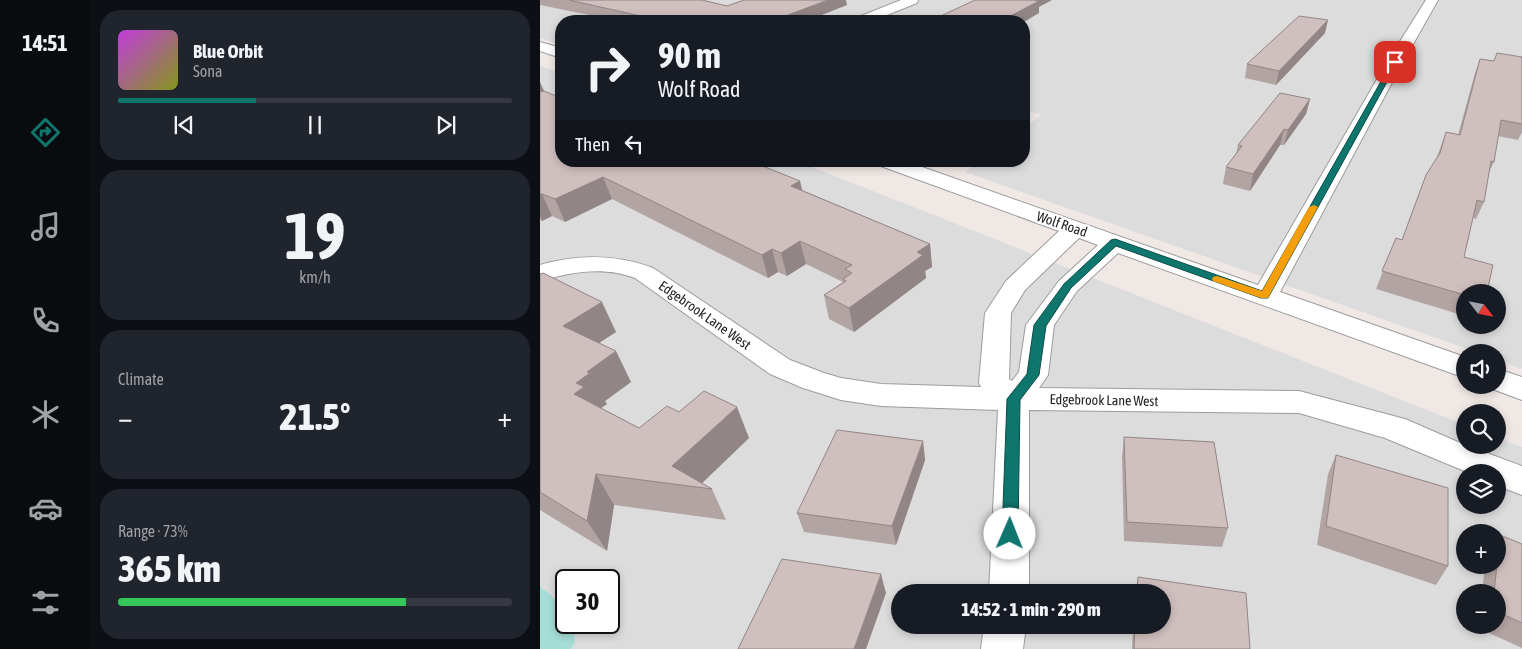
<!DOCTYPE html>
<meta charset="utf-8">
<style>
:root{--surface:#171b24;--page:#20242c;--text:#f1f3f6;--muted:#9ea1a6;--line:#363941;--accent:#0f766e}
body{margin:0;font-family:"Asap Condensed",sans-serif;background:var(--page);color:var(--text);height:100vh;display:flex;flex-direction:column;font-size:19px;white-space:nowrap}
*{box-sizing:border-box;margin:0}
p{font-size:16px;color:var(--muted)}
.icon{flex:none;width:28px;height:28px;fill:none;stroke:currentColor;stroke-width:2;stroke-linecap:round;stroke-linejoin:round}
.map{position:relative;flex:1;overflow:hidden}
.drawer{display:flex;flex-direction:column;gap:10px;padding:10px;background:#0d0f14;width:450px}
.drawer>*{flex:none}
.hud{position:absolute;left:15px;top:15px;width:475px;height:152px;border-radius:20px;box-shadow:0 2px 8px #0003;background:#171b24;color:var(--text);overflow:hidden}
.needle{width:32px;rotate:122deg}
.fabs{position:absolute;left:916px;top:284px;display:grid;gap:10px}
.fabs a{display:grid;place-items:center;width:50px;height:50px;border-radius:50%;background:var(--surface);box-shadow:0 2px 8px #0003;font-size:25px}
.speed{position:absolute;left:15px;top:569px;display:flex;gap:10px;font-size:25px;font-weight:700;text-align:center}
.speed>*{display:grid;place-content:center;width:65px;height:65px;border-radius:50%;background:var(--surface);box-shadow:0 2px 8px #0003;line-height:1}
.speed .limit{border:2px solid #111;border-radius:8px;background:#fff;color:#111}
.pin{position:absolute;display:grid;place-items:center;width:42px;height:42px;color:#fff;margin:-21px;border-radius:10px;box-shadow:0 2px 8px #0006}
.me{position:absolute;width:55px;margin:-28px;rotate:1deg;stroke-linejoin:round;filter:drop-shadow(0 0 4px #0008)}
.turn{display:flex;align-items:center;gap:18px;height:105px;padding:0 20px;font-size:22px}
.turn .icon{width:65px;height:65px;stroke-width:2.5}
.turn b{display:block;font-size:35px;line-height:42px}
.then{display:flex;align-items:center;height:48px;padding:0 20px;background:#0003;gap:10px;font-size:19px}
.big{font-size:38px;font-weight:800;line-height:1.1}
.drawer .card{flex:1;display:flex;flex-direction:column;justify-content:center;gap:8px;min-width:0;padding:0 18px;border-radius:20px;background:var(--page)}
.drawer .dial{align-items:center;gap:0}
.dial b{font-size:65px;line-height:1}
.song{display:flex;align-items:center;gap:15px}
.cover{width:60px;height:60px;border-radius:8px;background:linear-gradient(135deg,hsl(290 70% 55%),hsl(70 70% 35%))}
.played{height:5px;border-radius:2px;background:linear-gradient(90deg,var(--accent) 35%,var(--line) 35%)}
.keys{display:flex;justify-content:space-around;direction:ltr}
.heat{display:flex;justify-content:space-between;align-items:center;font-size:28px;direction:ltr}
.charge{height:8px;border-radius:4px;background:linear-gradient(90deg,#34c759 73%,var(--line) 0)}
.trip{position:absolute;left:351px;top:584px;width:280px;height:50px;border-radius:25px;background:var(--surface);box-shadow:0 2px 8px #0003;font-weight:800;line-height:50px;text-align:center}
main{display:flex;flex:1;min-height:0}
.tabs{display:flex;flex-direction:column;width:90px;justify-content:space-around;align-items:center;background:#090b0e;color:var(--muted)}
.tabs .icon{width:35px;height:35px}
.tabs .on{color:var(--accent)}
.tabs b{font-size:22px;color:var(--text)}
.map>svg:first-child{display:block}
.residential{fill:#dddcdc;fill-rule:evenodd}
.water{fill:#a5ded6}
.lines{fill:none;stroke-linecap:round;stroke-linejoin:round}
.minor-casing{stroke:#9c9c9c;stroke-width:2}
.minor{fill:#fff;fill-rule:evenodd}
.wall{fill:#b2a4a3}
.shaded-wall{fill:#918685}
.building{fill:#cfbfbe;stroke:#918685}
.route{fill:#0f766e;stroke:#0a4d48}
.slow{fill:#f59e0b}
.labels{text-anchor:middle;stroke-width:4.5;stroke-linejoin:round;paint-order:stroke}
.street-label{font-size:14px;fill:#1f1f1f;stroke:#fff}
</style>
<main>
<nav class="tabs">
<b>14:51</b>
<svg class="icon on" aria-label="directions" viewBox="0 0 24 24"><path d="M12 3l9 9-9 9-9-9zM9 14v-3h6M13 9l2 2-2 2"/></svg>
<svg class="icon" aria-label="music" viewBox="0 0 24 24"><path d="M9 18V5l10-2v13"/><circle cx="6" cy="18" r="3"/><circle cx="16" cy="16" r="3"/></svg>
<svg class="icon" aria-label="phone" viewBox="0 0 24 24"><path d="M5 4h4l2 5-3 2q2 4 5 5l2-3 5 2v4C11 20 4 13 5 4z"/></svg>
<svg class="icon" aria-label="climate" viewBox="0 0 24 24"><path d="M12 3v18M4 7l16 10M4 17L20 7"/></svg>
<svg class="icon" aria-label="car" viewBox="0 0 24 24"><path d="M5 17H2v-5l4-1 3-4h7l3 4 3 1v5h-3M9 17h6M6 11h13"/><circle cx="7" cy="17" r="2"/><circle cx="17" cy="17" r="2"/></svg>
<svg class="icon" aria-label="filters" viewBox="0 0 24 24"><path d="M4 7h16M4 17h16"/><circle cx="9" cy="7" r="2"/><circle cx="15" cy="17" r="2"/></svg>
</nav>
<section class="drawer">
<div class="card">
<div class="song"><i class="cover"></i><div><b>Blue Orbit</b><p>Sona</p></div></div>
<div class="played"></div>
<div class="keys"><svg class="icon" aria-label="previous" viewBox="0 0 24 24"><path d="M18 5L8 12l10 7zM5 5v14"/></svg><svg class="icon" aria-label="pause" viewBox="0 0 24 24"><path d="M8 5v14M16 5v14"/></svg><svg class="icon" aria-label="next" viewBox="0 0 24 24"><path d="M6 5l10 7-10 7zM19 5v14"/></svg></div>
</div>
<div class="card dial"><b>19</b><p>km/h</p></div>
<div class="card"><p>Climate</p>
<div class="heat"><a>−</a><b class="big">21.5°</b><a>+</a></div>
</div>
<div class="card"><p>Range · 73%</p><b class="big">365 km</b><div class="charge"></div></div>
</section>
<div class="map">
<svg width="982" height="649" viewBox="0 0 982 649">
<rect width="100%" height="100%" fill="#f0e8e5"/>
<g class="residential">
<path d="M0 0H982V369L958 360V352H936L425 172 440 161H484V128L501 115 484 110V21H21V45L0 38ZM925 292H958V325H925Z"/>
<path d="M0 66 21 73V161H257L925 425V445H958V438L982 447V649H0ZM925 472H958V505H925ZM925 532H958V565H925ZM26 580H69V622H26ZM360 592H622V625H360ZM925 592H958V625H925Z"/>
</g>
<polygon class="water" points="0,587 11,595 26,614 26,622 33,623 35,642 31,649 0,649"/>
<g class="lines">
<g class="minor-casing">
<g id="minor">
<polygon points="361,0 378,0 377,3 332,21 314,21 316,18"/>
<path d="M886 0H898L863 62 740 292 925 357V378L578 253 537 291 514 325 508 375 499 388 759 391 865 419 925 445 982 466V495L958 486V472H927L845 438 759 413 489 410V592H449L458 410 341 406 301 400 263 388 230 374 95 278C63 266 32 272 0 281V265C39 254 75 254 113 268L250 360 284 373 301 378 341 384 441 387 439 383 445 313 466 281 519 231 338 165 335 161H365L718 285 847 62ZM539 238 558 245 519 281 486 325 479 372 472 381 469 379 471 313 485 290Z"/>
<polygon points="0,42 21,48 21,58 0,51"/>
<polygon points="958,369 982,377 982,400 947,387 946,385 958,385"/>
<polygon points="444,625 486,625 483,649 441,649"/>
</g>
</g>
<use href="#minor" class="minor"/>
</g>
<g class="wall">
<polygon points="0,0 162,0 187,6 307,5 266,21 73,21 60,18 59,17 0,5"/>
<polygon points="785,33 736,85 705,78 707,64"/>
<polygon points="982,57 982,132 978,140 958,136 954,162 949,172 944,202 936,219 933,218 924,257 925,316 836,289 856,238 862,240 880,191 897,157 906,132 918,135 935,73 940,59 954,61"/>
<polygon points="0,82 4,91 21,161 260,181 262,190 390,244 392,267 385,271 386,278 314,332 289,319 284,295 303,282 266,264 247,276 238,272 228,278 72,199 25,222 12,216 2,221 0,219"/>
<polygon points="770,99 766,114 744,145 740,145 710,191 683,184 686,167 696,154 698,145"/>
<polygon points="0,274 76,332 59,343 91,382 65,401 67,404 61,408 99,428 139,412 209,438 162,483 172,489 186,520 74,505 67,551 0,510"/>
<polygon points="584,437 688,528 682,547 584,541 582,456"/>
<polygon points="383,441 385,460 356,545 264,532 257,513"/>
<polygon points="796,455 908,566 896,585 777,545 788,474"/>
<polygon points="960,535 982,544 982,648 938,628 938,625 958,625 958,592 942,592 945,565 958,565 958,538"/>
<polygon points="598,577 710,649 592,649 593,625 622,625 622,592 595,592"/>
</g>
<g class="shaded-wall">
<polygon points="288,0 306,0 307,5 266,21 232,21"/>
<polygon points="490,0 512,0 499,7 499,13 484,22 461,21"/>
<polygon points="788,20 785,33 736,85 739,71"/>
<polygon points="0,82 4,91 0,92"/>
<polygon points="770,99 766,114 744,145 748,130"/>
<polygon points="744,129 740,145 710,191 713,174"/>
<polygon points="63,177 72,199 25,222 15,199"/>
<polygon points="260,181 265,203 251,186"/>
<polygon points="0,194 2,194 12,216 2,221 0,216"/>
<polygon points="260,241 266,264 247,276 241,253"/>
<polygon points="390,244 392,267 385,271 386,278 314,332 309,308 377,252"/>
<polygon points="232,249 238,272 228,278 222,255"/>
<polygon points="62,302 76,332 39,356 23,326"/>
<polygon points="76,351 91,382 65,401 67,404 57,411 34,394 36,383 47,372"/>
<polygon points="197,407 209,438 158,487 132,466"/>
<polygon points="383,441 385,460 356,545 352,526"/>
<polygon points="56,474 74,505 67,551 47,521"/>
<polygon points="341,574 346,593 326,649 314,649"/>
</g>
<g class="building">
<polygon points="29,0 162,0 187,6 204,0 288,0 232,21 123,21"/>
<polygon points="435,0 493,0 499,1 461,21 390,21"/>
<polygon points="759,16 788,20 739,71 707,64"/>
<polygon points="957,53 982,57 982,124 961,120 954,162 951,161 944,202 937,200 924,257 953,265 947,292 925,292 925,295 842,271 856,238 862,240 886,175 900,153 906,132 920,135 940,59 954,61"/>
<polygon points="4,91 21,98 21,161 210,161 260,181 251,186 390,244 377,252 383,255 309,308 284,295 306,281 303,279 312,273 305,269 312,265 260,241 241,253 232,249 222,255 63,177 15,199 2,194 0,194 0,92"/>
<polygon points="740,93 770,99 748,130 744,129 713,174 686,167 702,146 698,145"/>
<polygon points="3,273 62,302 23,326 76,351 47,372 50,373 36,383 44,387 34,394 99,428 127,406 139,412 164,391 197,407 132,466 172,489 56,474 47,521 0,492 0,274"/>
<polygon points="297,430 383,441 352,526 257,513"/>
<polygon points="584,437 674,442 688,528 587,522"/>
<polygon points="796,455 908,488 908,566 786,526"/>
<polygon points="960,535 982,544 982,623 958,612 958,592 954,592 957,565 958,565"/>
<polygon points="242,559 341,574 314,649 198,649"/>
<polygon points="598,577 706,593 710,649 594,649 595,625 622,625 622,592 597,592"/>
</g>
<polygon class="route" points="855,60 858,62 728,298 721,298 576,246 531,288 506,326 499,375 480,400 478,534 476,539 470,541 465,539 462,534 467,399 487,374 494,325 524,284 571,240 575,239 722,291 852,62"/>
<polygon class="slow" points="774,205 778,207 728,298 721,298 673,281 672,279 673,277 677,276 722,291 769,207"/>
<g class="labels">
<g class="street-label">
<text transform="translate(522 224) rotate(19)" y="5">Wolf Road</text>
<text transform="translate(165 315) rotate(35)" y="5">Edgebrook Lane West</text>
<text transform="translate(564 400) rotate(1)" y="5">Edgebrook Lane West</text>
</g>
</g>
</svg>
<div class="fabs">
<a><svg class="needle" viewBox="-14 -14 28 28"><path d="M0-13l5 13h-10z" fill="#e53935"/><path d="M0 13l5-13h-10z" fill="#9ea1a6"/></svg></a>
<a><svg class="icon" aria-label="sound" viewBox="0 0 24 24"><path d="M4 9h4l5-4v14l-5-4H4zM17 9q2 3 0 6"/></svg></a>
<a><svg class="icon" aria-label="search" viewBox="0 0 24 24"><circle cx="10" cy="10" r="6"/><path d="M15 15l6 6"/></svg></a>
<a><svg class="icon" aria-label="layers" viewBox="0 0 24 24"><path d="M12 4l9 5-9 5-9-5zM3 14l9 5 9-5"/></svg></a>
<a>+</a>
<a>−</a>
</div>
<div class="speed"><div class="limit">30</div></div>
<div class="pin" style="left:855px;top:62px;background:#d93025"><svg class="icon" aria-label="arrive" viewBox="0 0 24 24"><path d="M6 21V4h12l-3 4 3 4H6"/></svg></div>
<svg class="me" style="left:470px;top:534px" viewBox="-20 -20 40 40"><circle r="19" fill="#fff"/><path d="M0-13L10 11 0 6-10 11z" fill="#0f766e"/></svg>
<div class="trip">14:52 · 1 min · 290 m</div>
<div class="hud">
<div class="turn"><svg class="icon" aria-label="right" viewBox="0 0 24 24"><path d="M7 20v-9h11M14 6l5 5-5 5"/></svg><div><b>90 m</b>Wolf Road</div></div>
<div class="then">Then<svg class="icon" aria-label="left" viewBox="0 0 24 24"><path d="M17 20v-9H6M10 6l-5 5 5 5"/></svg></div>
</div>
</div>
</main>
